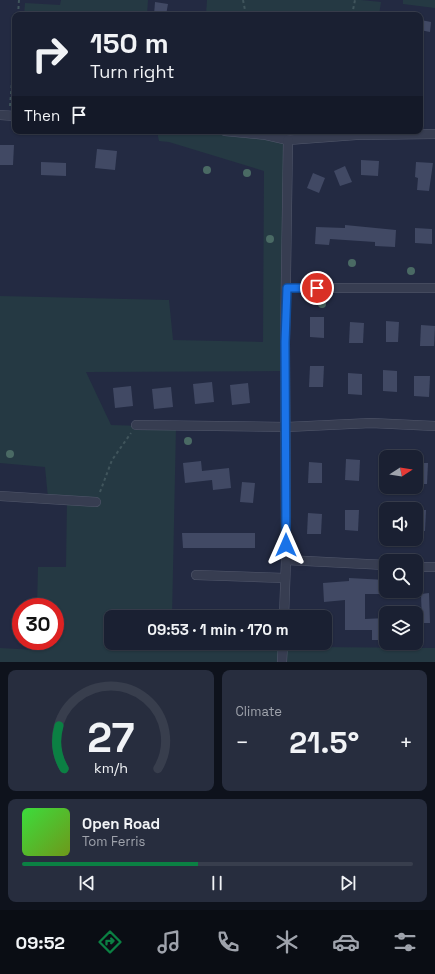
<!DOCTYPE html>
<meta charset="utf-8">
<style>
:root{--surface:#1a2032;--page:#272d3e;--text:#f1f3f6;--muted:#9fa3ac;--line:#383e4d;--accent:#0b8043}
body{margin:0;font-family:"Space Grotesk",sans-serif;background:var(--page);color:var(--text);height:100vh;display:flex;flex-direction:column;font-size:15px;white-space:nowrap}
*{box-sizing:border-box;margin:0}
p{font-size:13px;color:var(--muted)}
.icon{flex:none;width:22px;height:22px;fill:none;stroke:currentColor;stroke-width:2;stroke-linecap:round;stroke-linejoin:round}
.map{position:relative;height:662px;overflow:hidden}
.details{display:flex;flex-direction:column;gap:8px;padding:8px;background:#0e121c;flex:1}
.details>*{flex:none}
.top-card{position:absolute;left:12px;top:12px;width:411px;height:122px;border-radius:8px;box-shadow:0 1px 3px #0004,0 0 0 1px var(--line);background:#1a2032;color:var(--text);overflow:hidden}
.needle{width:26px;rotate:78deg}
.tools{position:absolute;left:379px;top:450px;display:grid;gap:8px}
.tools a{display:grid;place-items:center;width:44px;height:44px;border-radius:8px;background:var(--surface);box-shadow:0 1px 3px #0004,0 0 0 1px var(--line);font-size:20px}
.speed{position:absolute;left:12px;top:598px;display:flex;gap:8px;font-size:20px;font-weight:700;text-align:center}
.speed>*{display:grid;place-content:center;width:52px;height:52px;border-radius:50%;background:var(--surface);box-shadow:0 1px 3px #0004,0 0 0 1px var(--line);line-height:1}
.speed .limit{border:6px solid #d22;background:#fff;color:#111}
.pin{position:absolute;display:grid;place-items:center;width:34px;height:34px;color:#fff;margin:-17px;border:2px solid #fff;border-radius:50%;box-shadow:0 1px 4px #0007}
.me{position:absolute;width:44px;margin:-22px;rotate:0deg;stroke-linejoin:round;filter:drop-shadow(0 0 3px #0008)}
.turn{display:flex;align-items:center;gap:14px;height:84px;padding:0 12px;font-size:18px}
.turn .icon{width:52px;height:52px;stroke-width:2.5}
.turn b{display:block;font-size:28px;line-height:34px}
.then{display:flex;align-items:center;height:38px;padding:0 12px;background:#0003;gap:8px;font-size:15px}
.big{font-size:30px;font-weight:700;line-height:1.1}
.details .widget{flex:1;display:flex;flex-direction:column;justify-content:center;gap:6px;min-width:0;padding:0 14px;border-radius:8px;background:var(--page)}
.details .dial{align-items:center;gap:0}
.dial svg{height:104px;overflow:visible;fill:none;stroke:var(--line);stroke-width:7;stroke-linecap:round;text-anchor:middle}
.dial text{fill:var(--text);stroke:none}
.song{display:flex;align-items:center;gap:12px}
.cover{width:48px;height:48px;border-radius:6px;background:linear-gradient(135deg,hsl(120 70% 55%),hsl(80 70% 35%))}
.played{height:4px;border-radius:2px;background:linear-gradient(90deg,var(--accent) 45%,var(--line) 45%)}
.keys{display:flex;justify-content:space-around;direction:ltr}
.heat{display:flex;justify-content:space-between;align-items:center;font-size:22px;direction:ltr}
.details .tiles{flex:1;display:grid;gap:8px;grid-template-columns:1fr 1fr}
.widget:last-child{grid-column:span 2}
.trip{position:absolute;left:104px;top:610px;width:228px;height:40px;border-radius:8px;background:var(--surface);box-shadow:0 1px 3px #0004,0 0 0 1px var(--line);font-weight:700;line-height:40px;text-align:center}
.dock{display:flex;height:64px;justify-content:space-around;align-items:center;background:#0a0d14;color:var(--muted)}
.dock .icon{width:28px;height:28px}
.dock .active{color:var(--accent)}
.dock b{font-size:18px;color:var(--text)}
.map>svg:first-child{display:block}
.green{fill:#253943}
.building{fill:#414964}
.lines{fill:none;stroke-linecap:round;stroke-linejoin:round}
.street-casing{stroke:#52586c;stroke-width:10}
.path{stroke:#40555c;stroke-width:2;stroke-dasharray:3 3;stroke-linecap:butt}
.street{stroke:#373d51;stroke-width:9}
.tree{fill:#4a6a64}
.route-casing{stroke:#114b97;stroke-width:10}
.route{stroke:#1a73e8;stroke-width:7}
</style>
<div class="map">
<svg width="435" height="662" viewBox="0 0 435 662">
<rect width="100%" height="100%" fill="#232a42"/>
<g class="green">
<polygon points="61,0 148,0 147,15 24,15 25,3 60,5"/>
<polygon points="207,0 361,0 381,2 379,15 206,15"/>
<polygon points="403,0 435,0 435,8 403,4"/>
<polygon points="157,131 356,131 288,140 286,371 86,372 111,425 176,427 172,617 111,617 111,643 172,643 172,646 435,648 435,662 0,662 0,648 35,650 36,641 55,641 55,607 37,607 38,567 66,567 67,500 48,498 45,467 0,463 0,296 169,300 173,340 263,342 264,171 169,142 159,141"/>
</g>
<g class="building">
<polygon points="155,2 168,4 166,15 154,15"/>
<polygon points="421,20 431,22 430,32 420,30"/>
<polygon points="0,145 14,145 13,165 0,165"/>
<polygon points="97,149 117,151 115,170 95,168"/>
<polygon points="361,160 379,161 378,176 361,175"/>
<polygon points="41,162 66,163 66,176 41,175"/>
<polygon points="416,162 433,163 429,191 417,190 418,178 415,177"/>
<polygon points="345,166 352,182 340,186 334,171"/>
<polygon points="313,173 325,178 319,193 307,188"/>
<polygon points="345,225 396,230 395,247 375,246 375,242 330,239 329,245 315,244 316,227 345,228"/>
<polygon points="415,228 432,229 432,244 415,243"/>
<polygon points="310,317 324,317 324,338 310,337"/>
<polygon points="386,321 399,322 398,342 386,342"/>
<polygon points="350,322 364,323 363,343 349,343"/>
<polygon points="421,325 435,326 434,346 420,346"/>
<polygon points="310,366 324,366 323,387 309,387"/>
<polygon points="383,370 397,371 397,392 383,391"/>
<polygon points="348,373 362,374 362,395 348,394"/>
<polygon points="414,376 430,376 429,397 414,396"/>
<polygon points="212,382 214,402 195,404 193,384"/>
<polygon points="248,383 250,403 232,405 230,385"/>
<polygon points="131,386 133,406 115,408 113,388"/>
<polygon points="171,387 173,407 154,409 152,389"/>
<polygon points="346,459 360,460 359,481 345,480"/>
<polygon points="201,461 202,471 229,468 231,488 213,490 212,480 185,483 183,463"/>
<polygon points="309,462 322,463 322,483 308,483"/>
<polygon points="416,463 428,463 427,484 416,484"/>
<polygon points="242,482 255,483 253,503 240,502"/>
<polygon points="345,510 359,510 358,531 345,530"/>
<polygon points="416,510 426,510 425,531 416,531"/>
<polygon points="308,513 322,514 321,534 307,534"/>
<polygon points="182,533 255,533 255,548 183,548"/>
<polygon points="349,578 386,580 386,594 365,594 365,619 386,618 386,640 372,640 372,630 345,630 345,600 324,602 323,583 349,581"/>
<polygon points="429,593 430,623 422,623 421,594"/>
</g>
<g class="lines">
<g class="street-casing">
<g id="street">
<polyline points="0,115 15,116"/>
<polyline points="225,131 266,135 288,140 356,135 435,134"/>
<polyline points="287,288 435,288"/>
<polyline points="136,425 287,427 371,423 435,426"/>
<polyline points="0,496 96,502"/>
<polyline points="286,560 386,565"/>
<polyline points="416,567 435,567"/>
<polyline points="196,575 285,578"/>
<polyline points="284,617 286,560 285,342 288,140"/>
<polyline points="282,662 283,643"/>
</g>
</g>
<g class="path">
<polyline points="243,0 246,15"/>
<polyline points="18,15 19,0"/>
<polyline points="352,15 355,0"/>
<polyline points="10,106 15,45"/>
<polyline points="100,492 112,460 131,433"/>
</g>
<use href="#street" class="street"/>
</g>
<g class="tree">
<circle cx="207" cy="170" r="4"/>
<circle cx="247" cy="173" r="4"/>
<circle cx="270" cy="239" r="4"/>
<circle cx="352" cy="263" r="4"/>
<circle cx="411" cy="271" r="4"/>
<circle cx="322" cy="304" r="4"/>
<circle cx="188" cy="441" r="4"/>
<circle cx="10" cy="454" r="4"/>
</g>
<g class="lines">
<g class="route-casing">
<polyline id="route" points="286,545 285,342 287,288 317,288"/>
</g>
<use href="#route" class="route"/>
</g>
</svg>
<div class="tools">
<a><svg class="needle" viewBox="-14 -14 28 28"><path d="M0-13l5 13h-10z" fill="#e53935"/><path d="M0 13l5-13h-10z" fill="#9fa3ac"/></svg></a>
<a><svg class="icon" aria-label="sound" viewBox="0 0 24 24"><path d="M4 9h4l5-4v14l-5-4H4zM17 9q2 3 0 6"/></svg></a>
<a><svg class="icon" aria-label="search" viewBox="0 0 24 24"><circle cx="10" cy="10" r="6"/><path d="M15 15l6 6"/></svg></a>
<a><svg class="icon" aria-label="layers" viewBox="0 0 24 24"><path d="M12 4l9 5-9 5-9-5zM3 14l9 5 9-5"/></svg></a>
</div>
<div class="speed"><div class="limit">30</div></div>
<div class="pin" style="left:317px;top:288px;background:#d93025"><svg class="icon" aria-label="arrive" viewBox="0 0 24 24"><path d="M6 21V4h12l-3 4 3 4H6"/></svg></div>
<svg class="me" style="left:286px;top:545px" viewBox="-20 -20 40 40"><path d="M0-17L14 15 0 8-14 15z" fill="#1a73e8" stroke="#fff" stroke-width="4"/></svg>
<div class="trip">09:53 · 1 min · 170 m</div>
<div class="top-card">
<div class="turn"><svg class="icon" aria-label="right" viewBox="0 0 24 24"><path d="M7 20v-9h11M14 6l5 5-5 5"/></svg><div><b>150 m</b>Turn right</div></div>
<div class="then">Then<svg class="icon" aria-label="arrive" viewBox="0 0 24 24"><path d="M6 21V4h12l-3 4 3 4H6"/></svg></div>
</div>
</div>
<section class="details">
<div class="tiles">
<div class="widget dial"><svg viewBox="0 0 100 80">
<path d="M14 69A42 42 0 1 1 86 69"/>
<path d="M14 69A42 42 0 0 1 10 36" stroke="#0b8043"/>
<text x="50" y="56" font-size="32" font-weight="700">27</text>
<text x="50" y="72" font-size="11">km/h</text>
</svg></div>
<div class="widget"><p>Climate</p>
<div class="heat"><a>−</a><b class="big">21.5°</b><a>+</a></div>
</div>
<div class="widget">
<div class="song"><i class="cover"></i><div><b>Open Road</b><p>Tom Ferris</p></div></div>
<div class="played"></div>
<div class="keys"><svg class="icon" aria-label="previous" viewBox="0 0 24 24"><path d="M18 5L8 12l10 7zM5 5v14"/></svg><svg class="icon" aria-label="pause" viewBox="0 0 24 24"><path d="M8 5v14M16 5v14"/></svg><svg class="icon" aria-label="next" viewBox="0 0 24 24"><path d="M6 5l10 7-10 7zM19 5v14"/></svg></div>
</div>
</div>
</section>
<nav class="dock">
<b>09:52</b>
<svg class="icon active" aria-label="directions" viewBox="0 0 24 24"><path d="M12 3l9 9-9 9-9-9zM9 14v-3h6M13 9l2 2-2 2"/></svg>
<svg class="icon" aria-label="music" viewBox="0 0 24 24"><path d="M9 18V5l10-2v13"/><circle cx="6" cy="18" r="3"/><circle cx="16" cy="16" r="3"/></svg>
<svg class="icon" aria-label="phone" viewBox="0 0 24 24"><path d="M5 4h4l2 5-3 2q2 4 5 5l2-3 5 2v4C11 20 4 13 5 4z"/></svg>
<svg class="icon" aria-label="climate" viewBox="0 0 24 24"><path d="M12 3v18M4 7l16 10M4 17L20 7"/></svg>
<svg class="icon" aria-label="car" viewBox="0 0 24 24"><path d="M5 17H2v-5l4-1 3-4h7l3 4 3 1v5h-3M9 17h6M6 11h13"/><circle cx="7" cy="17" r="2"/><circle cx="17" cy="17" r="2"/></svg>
<svg class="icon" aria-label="filters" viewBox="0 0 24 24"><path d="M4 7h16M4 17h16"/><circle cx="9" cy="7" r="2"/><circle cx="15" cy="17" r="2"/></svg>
</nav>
